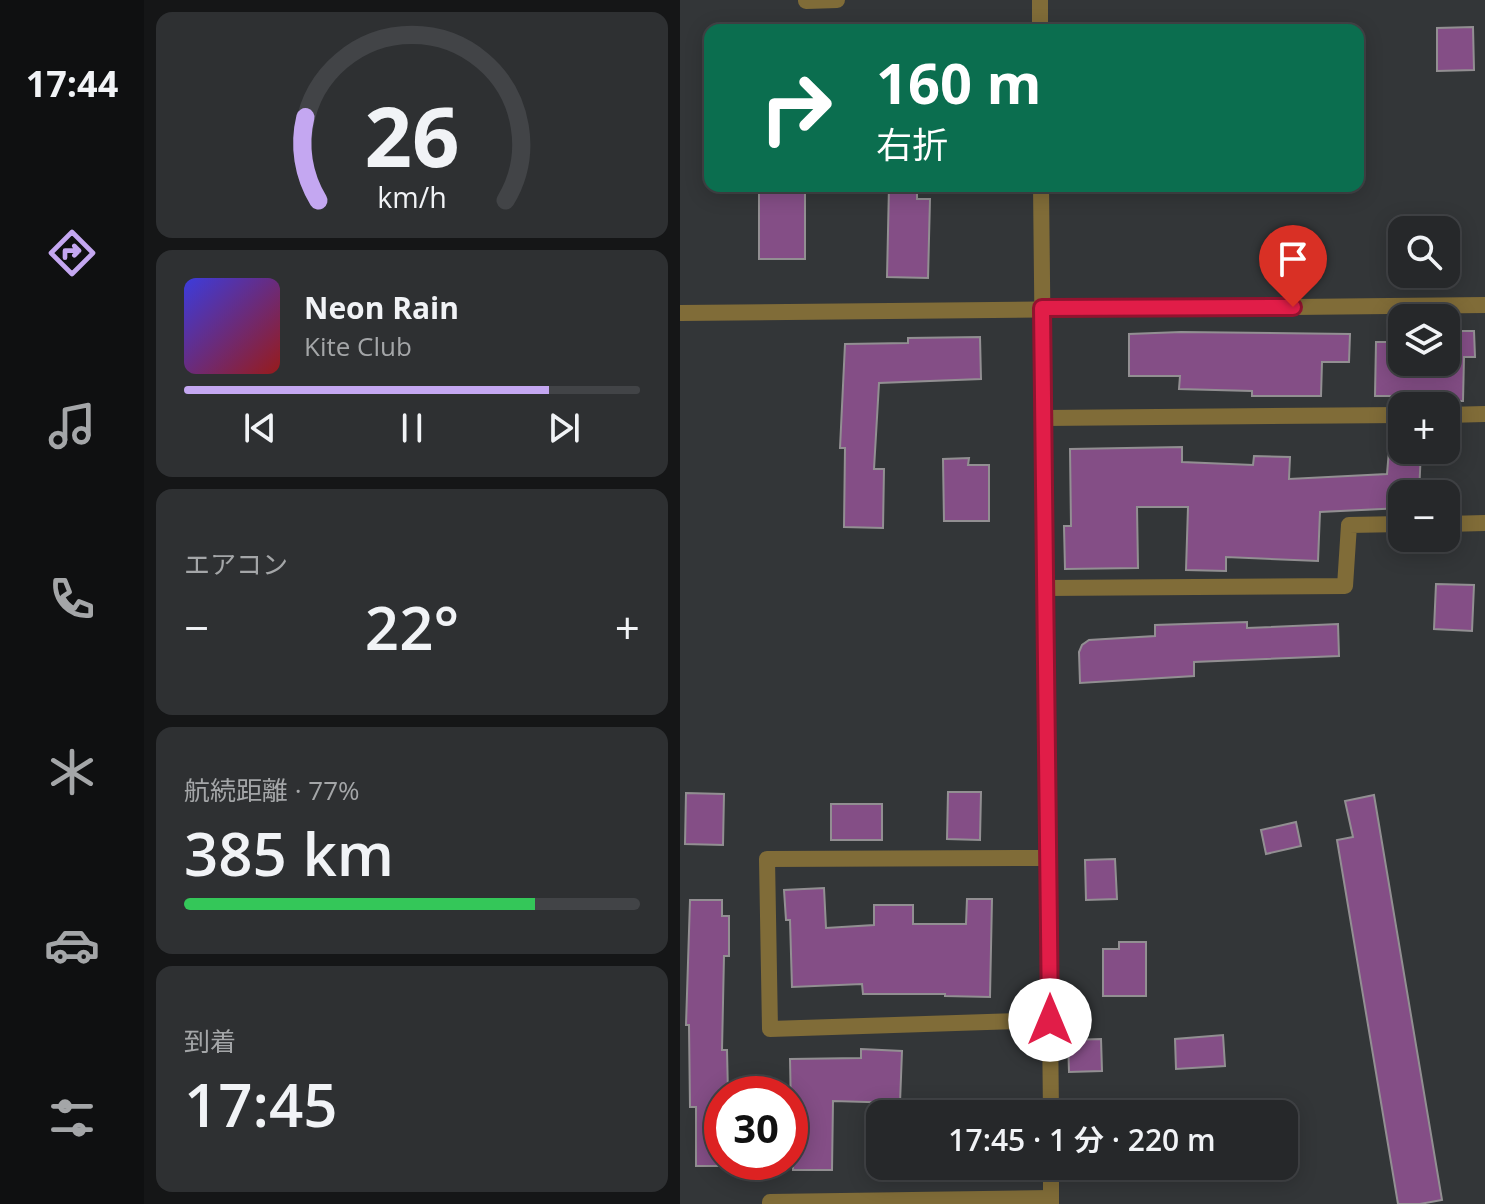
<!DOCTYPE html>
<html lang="ja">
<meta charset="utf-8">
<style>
:root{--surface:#26282a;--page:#2e3032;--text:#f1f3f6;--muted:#a4a6a8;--line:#424447;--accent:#c4a7f1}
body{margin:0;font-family:"Open Sans","Noto Sans JP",sans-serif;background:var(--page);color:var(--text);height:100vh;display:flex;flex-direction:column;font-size:30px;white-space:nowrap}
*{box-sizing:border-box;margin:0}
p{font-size:26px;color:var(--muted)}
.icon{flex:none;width:44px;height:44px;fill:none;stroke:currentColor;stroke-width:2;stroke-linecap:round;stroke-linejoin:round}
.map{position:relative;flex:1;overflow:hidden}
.panel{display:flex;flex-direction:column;gap:12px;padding:12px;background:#151617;width:536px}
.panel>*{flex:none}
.top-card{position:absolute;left:24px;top:24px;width:660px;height:168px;border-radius:16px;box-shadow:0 4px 20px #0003,0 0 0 2px var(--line);background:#0b6e4f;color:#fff;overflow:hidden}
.fabs{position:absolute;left:708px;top:216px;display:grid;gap:16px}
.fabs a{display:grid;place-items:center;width:72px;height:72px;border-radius:16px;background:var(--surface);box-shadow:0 4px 20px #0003,0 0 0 2px var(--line);font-size:40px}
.speed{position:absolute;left:24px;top:1076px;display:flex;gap:16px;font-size:40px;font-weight:700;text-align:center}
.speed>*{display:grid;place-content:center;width:104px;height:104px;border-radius:50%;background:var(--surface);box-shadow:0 4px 20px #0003,0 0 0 2px var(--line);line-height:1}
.speed .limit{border:12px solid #d22;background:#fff;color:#111}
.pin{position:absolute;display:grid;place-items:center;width:68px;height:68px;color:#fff;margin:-82px -34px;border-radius:50% 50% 50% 0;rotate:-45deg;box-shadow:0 0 8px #0007}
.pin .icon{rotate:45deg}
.me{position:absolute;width:88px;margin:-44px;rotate:0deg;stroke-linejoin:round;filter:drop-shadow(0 0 6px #0008)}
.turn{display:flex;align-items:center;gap:28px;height:168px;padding:0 40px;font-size:36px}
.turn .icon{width:104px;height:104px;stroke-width:2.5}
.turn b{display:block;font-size:56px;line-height:68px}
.big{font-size:60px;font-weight:600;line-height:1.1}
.panel .tile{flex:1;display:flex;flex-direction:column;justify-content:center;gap:12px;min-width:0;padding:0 28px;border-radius:16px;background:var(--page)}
.panel .dial{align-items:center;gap:0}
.dial svg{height:208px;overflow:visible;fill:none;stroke:var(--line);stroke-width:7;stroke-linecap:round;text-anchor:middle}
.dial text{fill:var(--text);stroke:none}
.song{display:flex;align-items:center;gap:24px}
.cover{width:96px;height:96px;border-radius:12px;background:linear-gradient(135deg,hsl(240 70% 55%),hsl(0 70% 35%))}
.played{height:8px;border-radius:4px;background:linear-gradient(90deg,var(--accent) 80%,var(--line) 80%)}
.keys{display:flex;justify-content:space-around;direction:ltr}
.heat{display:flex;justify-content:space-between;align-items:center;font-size:44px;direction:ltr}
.charge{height:12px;border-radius:6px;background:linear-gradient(90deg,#34c759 77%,var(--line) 0)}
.trip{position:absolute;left:186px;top:1100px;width:432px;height:80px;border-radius:16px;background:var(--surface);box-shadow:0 4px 20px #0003,0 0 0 2px var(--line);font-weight:600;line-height:80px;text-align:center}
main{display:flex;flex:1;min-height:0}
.tab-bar{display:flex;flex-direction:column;width:144px;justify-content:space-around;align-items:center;background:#0f1011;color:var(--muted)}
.tab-bar .icon{width:56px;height:56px}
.tab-bar .on{color:var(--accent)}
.tab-bar b{font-size:36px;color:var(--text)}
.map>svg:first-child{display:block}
.building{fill:#844e86;stroke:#928f92;stroke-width:2}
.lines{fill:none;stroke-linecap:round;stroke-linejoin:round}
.street{stroke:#806c38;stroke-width:16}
.route-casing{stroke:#92132f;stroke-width:20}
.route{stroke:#e11d48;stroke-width:14}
</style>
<main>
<nav class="tab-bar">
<b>17:44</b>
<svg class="icon on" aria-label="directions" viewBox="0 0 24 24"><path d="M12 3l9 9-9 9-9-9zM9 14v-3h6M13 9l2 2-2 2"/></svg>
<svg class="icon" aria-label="music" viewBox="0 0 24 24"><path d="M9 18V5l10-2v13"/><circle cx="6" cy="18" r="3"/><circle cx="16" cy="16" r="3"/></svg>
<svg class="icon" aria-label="phone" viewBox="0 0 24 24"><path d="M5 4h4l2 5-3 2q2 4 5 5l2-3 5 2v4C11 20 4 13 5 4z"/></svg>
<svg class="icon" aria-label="climate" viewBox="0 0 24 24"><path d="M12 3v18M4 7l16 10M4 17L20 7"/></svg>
<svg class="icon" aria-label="car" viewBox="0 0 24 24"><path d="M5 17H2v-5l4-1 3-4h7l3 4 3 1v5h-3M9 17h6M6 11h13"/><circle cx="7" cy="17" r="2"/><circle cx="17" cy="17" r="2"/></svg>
<svg class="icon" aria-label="filters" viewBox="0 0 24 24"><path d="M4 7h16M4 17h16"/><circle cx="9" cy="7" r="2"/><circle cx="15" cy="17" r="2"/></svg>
</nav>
<section class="panel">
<div class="tile dial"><svg viewBox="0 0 100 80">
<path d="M14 69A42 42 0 1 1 86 69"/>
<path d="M14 69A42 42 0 0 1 9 37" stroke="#c4a7f1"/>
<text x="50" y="56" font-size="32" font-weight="700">26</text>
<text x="50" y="72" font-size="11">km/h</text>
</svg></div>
<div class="tile">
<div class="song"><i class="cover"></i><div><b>Neon Rain</b><p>Kite Club</p></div></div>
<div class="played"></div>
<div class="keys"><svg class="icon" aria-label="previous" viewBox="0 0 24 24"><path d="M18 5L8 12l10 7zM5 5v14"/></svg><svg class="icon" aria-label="pause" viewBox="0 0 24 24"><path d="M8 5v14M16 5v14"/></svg><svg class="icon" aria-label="next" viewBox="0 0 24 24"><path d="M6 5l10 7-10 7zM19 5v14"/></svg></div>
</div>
<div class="tile"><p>エアコン</p>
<div class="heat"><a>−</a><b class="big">22°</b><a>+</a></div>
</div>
<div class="tile"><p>航続距離 · 77%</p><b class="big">385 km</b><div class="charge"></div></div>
<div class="tile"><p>到着</p><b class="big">17:45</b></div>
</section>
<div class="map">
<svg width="805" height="1204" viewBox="0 0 805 1204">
<rect width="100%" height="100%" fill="#333638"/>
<g class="building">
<polygon points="793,27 794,70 757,71 757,28"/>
<polygon points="79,186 102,186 102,192 125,192 125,259 79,259"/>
<polygon points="209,186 237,186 237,199 250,199 248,278 207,277"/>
<polygon points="766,331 794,331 795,357 784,357 783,401 755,401 755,396 695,396 696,342 722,342 722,362 766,362"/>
<polygon points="501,332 670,334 669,362 642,362 641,396 572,396 572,391 499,389 500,376 449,376 449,334"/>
<polygon points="300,337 301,379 199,383 194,469 204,469 203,528 164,527 165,448 160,448 165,344 228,343 228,338"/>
<polygon points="502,447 502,462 573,465 574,456 610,457 609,479 707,474 709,450 741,450 739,494 722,494 722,508 640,512 638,561 546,557 546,571 506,570 508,507 457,507 458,568 385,569 384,526 391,526 390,449"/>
<polygon points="289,458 288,465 309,465 309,521 264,521 263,459"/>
<polygon points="756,584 794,585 792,631 754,629"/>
<polygon points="567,622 567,628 658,624 659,656 514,662 514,676 400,683 399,652 402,645 409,640 475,636 475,625"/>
<polygon points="268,792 301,792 300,840 267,839"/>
<polygon points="6,793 44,794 43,845 5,844"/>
<polygon points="694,795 762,1200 740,1204 718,1204 657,840 673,837 665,801"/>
<rect x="151" y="804" width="51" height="36"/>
<polygon points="616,822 621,846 586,854 581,830"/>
<polygon points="435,859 437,899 406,900 405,860"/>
<polygon points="144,888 146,928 194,925 194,905 233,905 233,924 286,924 287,899 312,899 310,997 265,996 265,994 183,994 182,984 112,987 110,920 106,920 104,890"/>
<polygon points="10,900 42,900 42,916 49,916 49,956 44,956 42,1050 47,1050 48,1094 42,1094 42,1166 16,1166 16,1107 10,1107 9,1025 6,1025"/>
<polygon points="439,942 466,942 466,996 423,996 423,949 439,949"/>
<polygon points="543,1035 545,1066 496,1069 495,1039"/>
<polygon points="421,1039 422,1071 389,1072 388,1040"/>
<polygon points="181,1049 222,1051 220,1103 153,1101 152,1170 113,1170 114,1109 111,1110 110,1059 181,1058"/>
</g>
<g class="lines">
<g class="street">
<polyline points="360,0 360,30"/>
<polyline points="126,1 157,0"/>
<polyline points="361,186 371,1114"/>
<polyline points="0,313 805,305"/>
<polyline points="766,415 805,414"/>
<polyline points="364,418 722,415"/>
<polyline points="766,524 805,523"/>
<polyline points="364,588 665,586 669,525 722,524"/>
<polyline points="369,858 87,859 90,1029 370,1020"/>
<polyline points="90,1204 90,1202 371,1198"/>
<polyline points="371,1204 371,1166"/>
</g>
</g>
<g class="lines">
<g class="route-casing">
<polyline id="route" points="370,1020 362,308 613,307"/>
</g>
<use href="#route" class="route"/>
</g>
</svg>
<div class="fabs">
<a><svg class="icon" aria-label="search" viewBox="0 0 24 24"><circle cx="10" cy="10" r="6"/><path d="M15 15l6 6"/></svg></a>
<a><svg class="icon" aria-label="layers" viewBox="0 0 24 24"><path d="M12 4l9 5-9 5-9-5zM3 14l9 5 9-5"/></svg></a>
<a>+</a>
<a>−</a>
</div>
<div class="speed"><div class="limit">30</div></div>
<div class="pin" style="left:613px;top:307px;background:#d93025"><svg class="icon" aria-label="arrive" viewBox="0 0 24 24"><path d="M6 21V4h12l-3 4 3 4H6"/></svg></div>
<svg class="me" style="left:370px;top:1020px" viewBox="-20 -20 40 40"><circle r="19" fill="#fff"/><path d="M0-13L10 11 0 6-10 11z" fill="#e11d48"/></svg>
<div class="trip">17:45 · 1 分 · 220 m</div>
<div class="top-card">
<div class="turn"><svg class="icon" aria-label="right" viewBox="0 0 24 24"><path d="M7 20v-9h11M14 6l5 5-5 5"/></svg><div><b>160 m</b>右折</div></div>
</div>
</div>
</main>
